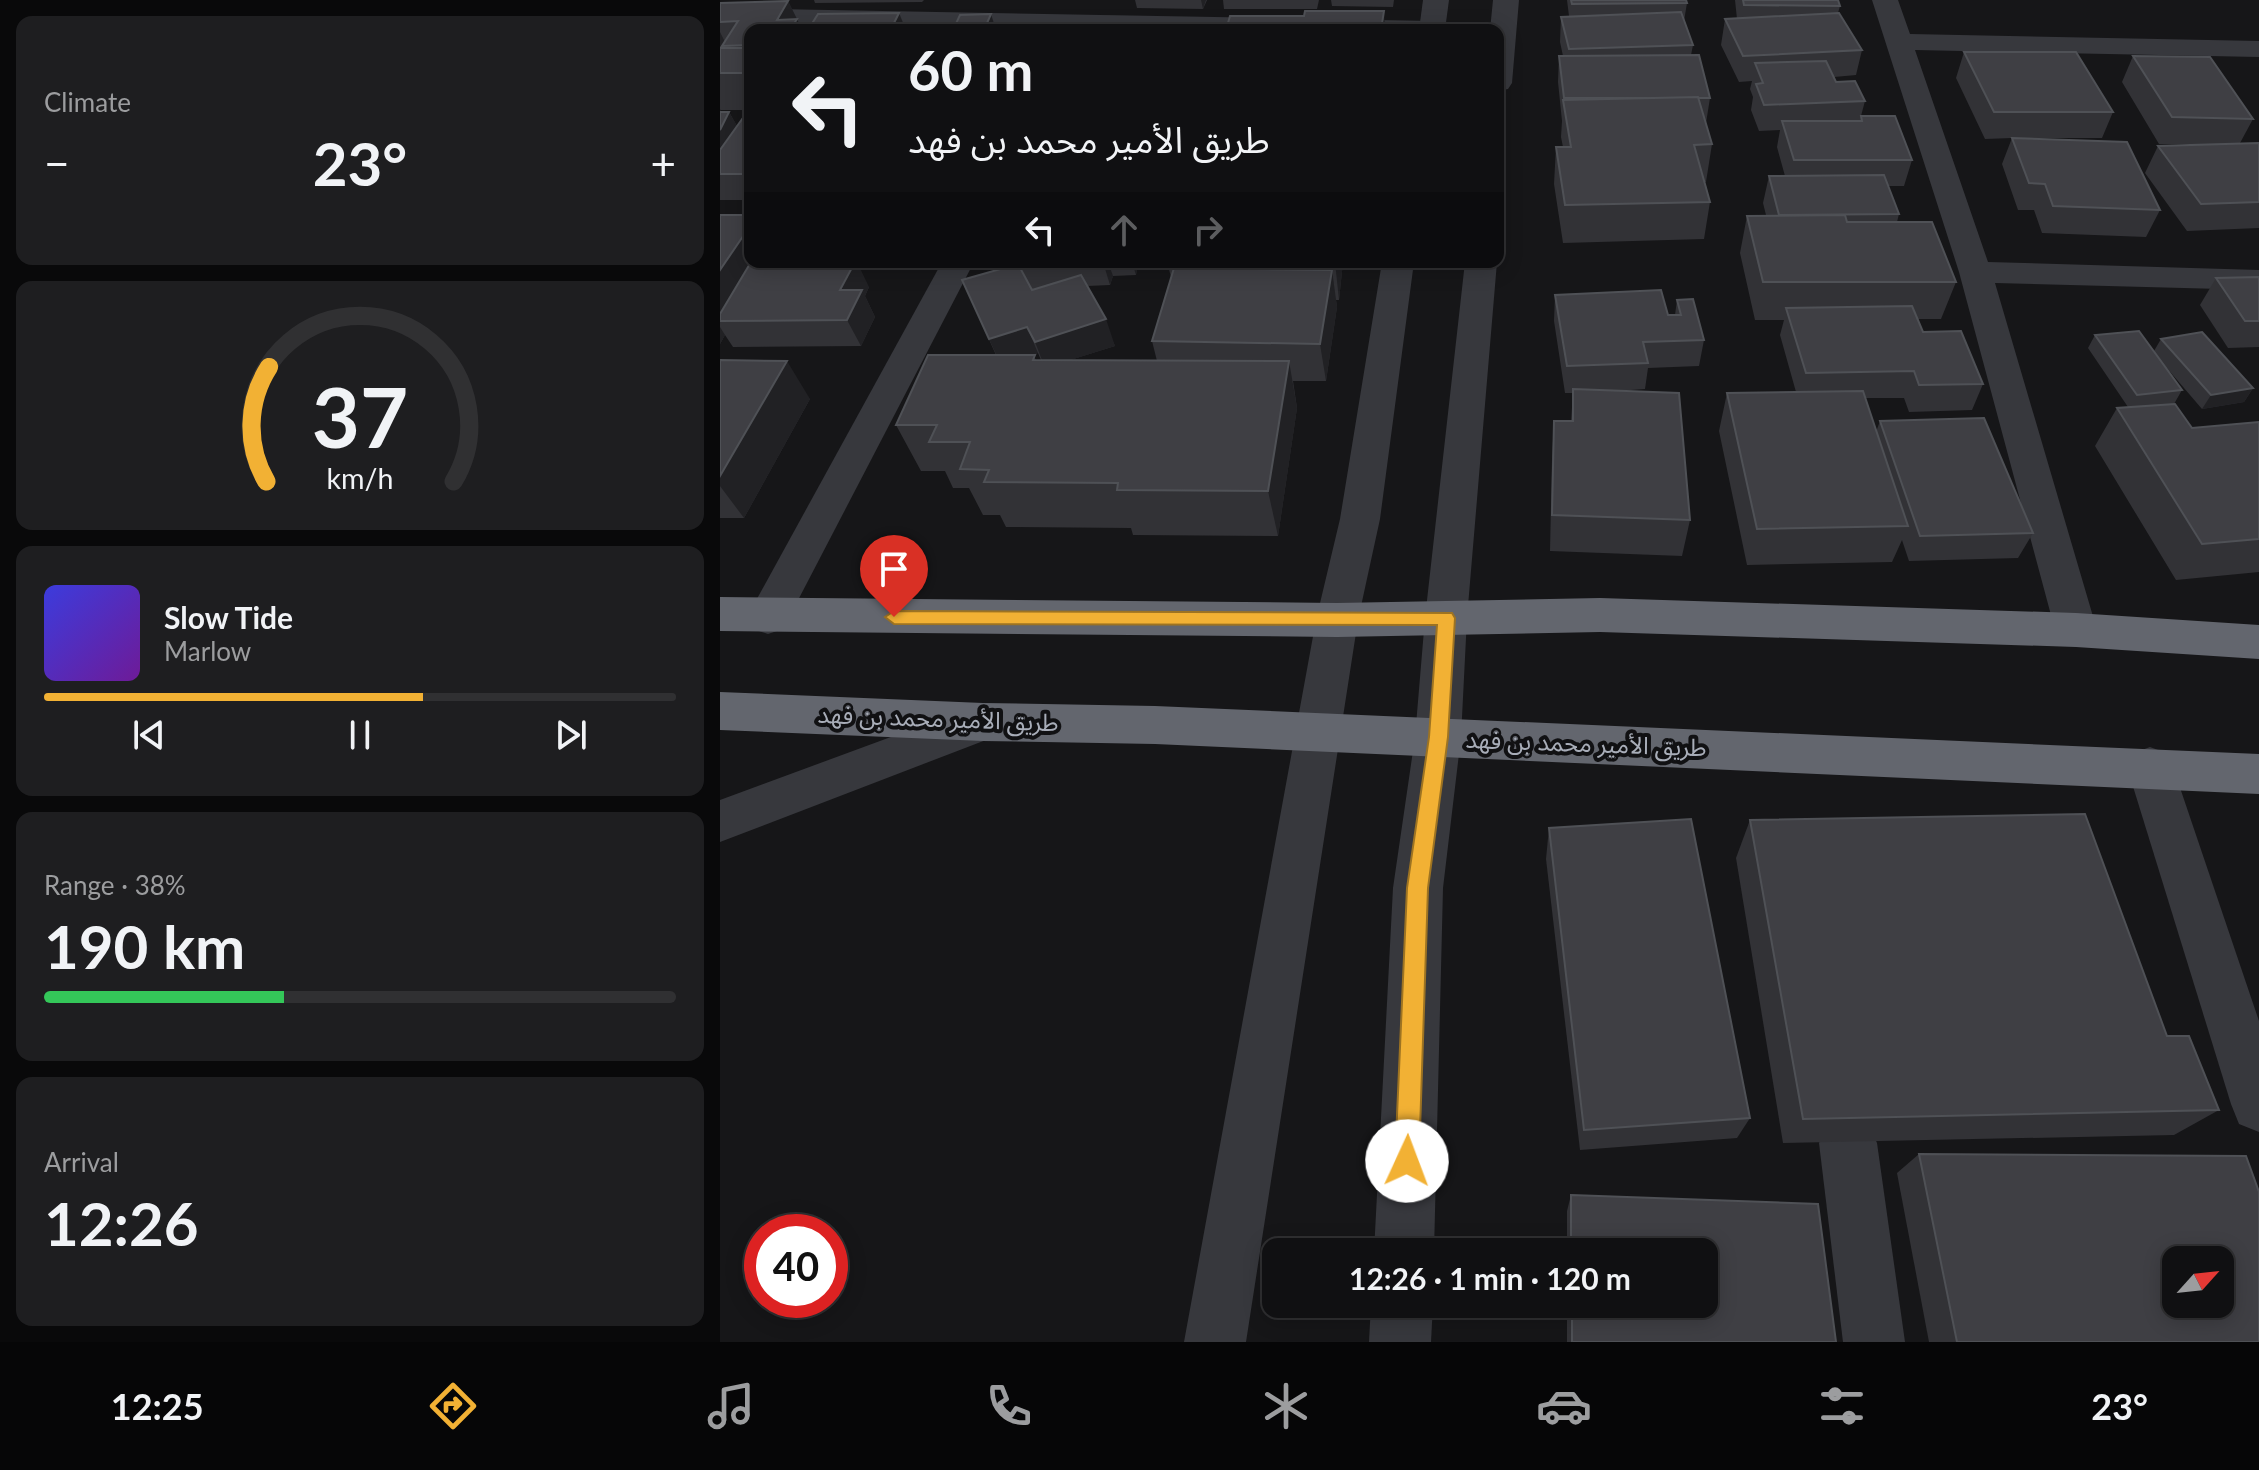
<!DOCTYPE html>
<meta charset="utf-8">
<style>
:root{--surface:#101012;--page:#1e1e20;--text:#f1f3f6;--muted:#9c9d9f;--line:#303032;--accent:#f2b134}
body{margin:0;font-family:Lato,"Noto Sans Arabic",sans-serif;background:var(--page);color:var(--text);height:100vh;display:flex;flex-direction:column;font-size:30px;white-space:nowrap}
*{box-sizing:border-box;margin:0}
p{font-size:26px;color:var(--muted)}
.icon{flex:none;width:44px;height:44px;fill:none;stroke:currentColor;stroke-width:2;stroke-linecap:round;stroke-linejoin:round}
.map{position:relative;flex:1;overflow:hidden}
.details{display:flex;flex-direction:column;gap:16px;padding:16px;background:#09090a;width:720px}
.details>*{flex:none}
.top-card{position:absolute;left:24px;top:24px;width:760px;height:244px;border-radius:16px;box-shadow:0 4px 20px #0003,0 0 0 2px var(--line);background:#101012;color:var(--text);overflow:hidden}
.needle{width:52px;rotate:63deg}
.controls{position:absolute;left:1442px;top:1246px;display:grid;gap:16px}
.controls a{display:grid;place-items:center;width:72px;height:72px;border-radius:16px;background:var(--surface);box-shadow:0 4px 20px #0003,0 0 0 2px var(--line);font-size:40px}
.speed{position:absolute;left:24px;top:1214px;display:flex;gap:16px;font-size:40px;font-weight:700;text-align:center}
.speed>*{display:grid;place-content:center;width:104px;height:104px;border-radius:50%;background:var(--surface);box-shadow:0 4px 20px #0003,0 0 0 2px var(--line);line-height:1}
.speed .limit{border:12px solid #d22;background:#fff;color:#111}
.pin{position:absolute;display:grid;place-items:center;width:68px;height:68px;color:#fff;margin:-82px -34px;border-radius:50% 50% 50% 0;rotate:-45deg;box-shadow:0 0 8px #0007}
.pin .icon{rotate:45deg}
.me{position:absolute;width:88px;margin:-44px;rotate:2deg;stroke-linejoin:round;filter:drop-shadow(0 0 6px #0008)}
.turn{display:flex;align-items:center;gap:28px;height:168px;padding:0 32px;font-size:36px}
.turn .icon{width:104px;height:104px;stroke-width:2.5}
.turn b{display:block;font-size:56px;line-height:68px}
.lanes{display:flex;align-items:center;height:76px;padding:0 32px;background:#0003;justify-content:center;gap:40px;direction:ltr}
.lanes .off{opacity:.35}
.big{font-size:60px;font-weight:700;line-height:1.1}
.details .card{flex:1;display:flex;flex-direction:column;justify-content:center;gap:12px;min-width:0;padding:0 28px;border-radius:16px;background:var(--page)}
.details .dial{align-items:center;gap:0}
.dial svg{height:208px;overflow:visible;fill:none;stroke:var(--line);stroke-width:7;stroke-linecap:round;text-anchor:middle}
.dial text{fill:var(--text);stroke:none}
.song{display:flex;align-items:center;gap:24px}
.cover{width:96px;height:96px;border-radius:12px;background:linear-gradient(135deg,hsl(240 70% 55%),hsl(280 70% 35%))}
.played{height:8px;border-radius:4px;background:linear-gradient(90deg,var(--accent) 60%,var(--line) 60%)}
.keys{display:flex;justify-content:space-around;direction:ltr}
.heat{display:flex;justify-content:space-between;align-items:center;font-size:44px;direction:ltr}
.charge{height:12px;border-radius:6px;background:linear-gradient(90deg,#34c759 38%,var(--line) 0)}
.trip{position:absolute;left:542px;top:1238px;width:456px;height:80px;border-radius:16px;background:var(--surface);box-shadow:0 4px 20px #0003,0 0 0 2px var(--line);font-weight:700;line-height:80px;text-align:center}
.menu{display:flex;height:128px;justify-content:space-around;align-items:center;background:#060607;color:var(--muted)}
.menu .icon{width:56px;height:56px}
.menu .selected{color:var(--accent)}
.menu b{font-size:36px;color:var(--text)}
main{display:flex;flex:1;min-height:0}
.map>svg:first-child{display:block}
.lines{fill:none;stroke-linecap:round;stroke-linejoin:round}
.minor{fill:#37383d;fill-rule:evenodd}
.tertiary{fill:#37383d;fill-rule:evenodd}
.motorway{fill:#63666e;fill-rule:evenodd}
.wall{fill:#323236;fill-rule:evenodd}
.shaded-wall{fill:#212124}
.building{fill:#3f3f44;stroke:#4f5156;stroke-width:2;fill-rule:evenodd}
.route{fill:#f2b134;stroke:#9d7322;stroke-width:2}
.labels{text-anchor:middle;stroke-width:8;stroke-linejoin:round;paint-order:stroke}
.street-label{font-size:24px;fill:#a8adb8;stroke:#111113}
</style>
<main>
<section class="details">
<div class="card"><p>Climate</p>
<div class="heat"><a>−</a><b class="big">23°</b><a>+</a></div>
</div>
<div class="card dial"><svg viewBox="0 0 100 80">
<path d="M14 69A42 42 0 1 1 86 69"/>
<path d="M14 69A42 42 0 0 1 15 25" stroke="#f2b134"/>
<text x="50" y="56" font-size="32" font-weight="700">37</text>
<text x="50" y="72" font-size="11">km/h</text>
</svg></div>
<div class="card">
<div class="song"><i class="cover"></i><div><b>Slow Tide</b><p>Marlow</p></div></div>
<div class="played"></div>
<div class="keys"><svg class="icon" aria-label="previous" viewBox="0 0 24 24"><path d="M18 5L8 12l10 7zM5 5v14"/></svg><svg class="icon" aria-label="pause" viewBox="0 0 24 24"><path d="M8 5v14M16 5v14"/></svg><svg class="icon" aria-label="next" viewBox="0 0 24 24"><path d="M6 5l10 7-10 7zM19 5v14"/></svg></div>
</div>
<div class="card"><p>Range · 38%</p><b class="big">190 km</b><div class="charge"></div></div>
<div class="card"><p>Arrival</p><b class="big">12:26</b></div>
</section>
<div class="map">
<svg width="1539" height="1342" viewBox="0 0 1539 1342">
<rect width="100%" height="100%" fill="#161618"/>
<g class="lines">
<g class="minor">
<polygon points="1152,0 1178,0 1190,34 1539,41 1539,57 1195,50 1268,262 1539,270 1539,290 1275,283 1377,630 1371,642 1356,647 1341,642 1335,630 1239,272"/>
<polygon points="0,8 712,21 721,23 725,29 339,30 0,24"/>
<polygon points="222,262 254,262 63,629 48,634 33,629 27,617"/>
<polygon points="263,703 279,709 286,722 279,735 0,842 0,800"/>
<polygon points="1430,747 1446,753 1453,767 1539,1021 1539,1132 1519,1124 1511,1104 1407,767 1414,753"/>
<polygon points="1128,1114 1148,1123 1157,1143 1185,1342 1123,1342 1099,1143 1108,1123"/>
</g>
<g class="tertiary">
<polygon points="703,0 729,0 725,30 699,30"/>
<polygon points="773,0 799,0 792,83 788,89 778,91 778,30 770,30"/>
<polygon points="662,262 694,262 660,519 638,620 526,1342 464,1342 596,620 620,519"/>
<polygon points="745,262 777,262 747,618 741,737 723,888 714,1252 654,1252 673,888 695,737 705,618"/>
<polygon points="651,1304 713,1304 711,1342 649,1342"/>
</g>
<g class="motorway">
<polygon points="0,597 617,603 880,598 1356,613 1539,625 1539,659 1356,647 880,632 617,637 0,631"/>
<polygon points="0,692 263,703 435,706 1539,754 1539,794 435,744 263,741 0,730"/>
</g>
</g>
<g class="wall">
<polygon points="94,0 204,0 202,2 95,3"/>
<polygon points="415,0 487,0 483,9 417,8"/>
<polygon points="503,0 599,0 597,9 504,9"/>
<polygon points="611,0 674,0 673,7 612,6"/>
<polygon points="847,0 966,0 967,3 964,21 973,45 971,55 990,98 986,123 992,144 986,182 985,182 990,202 984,239 843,243 834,184 836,147 843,147 841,137 842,121 838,82 839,56 843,56 840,42 841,17 849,16"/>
<polygon points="1015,0 1118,0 1120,6 1118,13 1142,50 1136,75 1114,77 1116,82 1145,101 1141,116 1192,160 1184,186 1168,186 1179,214 1177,222 1236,282 1221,319 1198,319 1203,332 1263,384 1252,410 1189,412 1184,398 1145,398 1156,432 1160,421 1313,533 1298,558 1189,561 1182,540 1172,562 1027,565 999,431 1007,393 1076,392 1060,335 1064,320 1035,320 1020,253 1027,216 1046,215 1043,203 1049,176 1065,176 1057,147 1060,130 1039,131 1031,110 1033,97 1030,89 1032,81 1019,82 1001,45 1005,19 1017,19"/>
<path d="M68 1 82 30H30V200H0V3ZM0 110H29L17 126 9 112H1Z"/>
<polygon points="1244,52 1393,112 1382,138 1305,138 1440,210 1426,237 1322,233 1314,210 1298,210 1282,164 1292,138 1265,139 1236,78"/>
<polygon points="1413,56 1533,119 1520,143 1539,143 1539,228 1467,231 1425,173 1438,146 1489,144 1439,144 1402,82"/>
<polygon points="0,215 30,262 149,287 145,296 155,317 141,346 13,347 5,335 0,344"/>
<path d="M277 262H418L416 275 393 276 390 285 367 286 395 346 350 360 437 361 432 341 451 277 447 262H623L619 300H616L617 307 606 381H573L577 408 558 536 413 535 411 528 286 527 280 515H263L249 488H233L225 471H201L176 425 276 355 242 280 280 269ZM318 353 321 360H316L313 355Z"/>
<polygon points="1539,277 1539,347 1508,348 1480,305 1496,278"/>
<polygon points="835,295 948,315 955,315 957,300 984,340 979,366 928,368 925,389 897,391 970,520 962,556 830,551 832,458 834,421 851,421 853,393 845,393 834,321"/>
<polygon points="1375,335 1434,351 1441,339 1533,388 1524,402 1482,409 1446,367 1462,390 1454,404 1472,428 1539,422 1539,572 1456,580 1375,446 1397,408 1408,407 1368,348"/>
<polygon points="0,360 90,399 24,518 0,518"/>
<polygon points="1030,820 1447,1036 1499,1110 1454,1135 1063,1143 1016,858"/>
<polygon points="829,828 1030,1118 1017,1138 860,1150 826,859"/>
<polygon points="1199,1154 1539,1342 1209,1342 1177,1173"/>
<polygon points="851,1195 1098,1204 1116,1342 847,1342 847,1304 984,1304 984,1252 847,1252 847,1211"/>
</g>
<g class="shaded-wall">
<polygon points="481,0 486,0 483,9"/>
<polygon points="68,1 77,19 82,30 62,30 57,20"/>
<polygon points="664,11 665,30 661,30"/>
<polygon points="179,13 186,30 174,23"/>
<polygon points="271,14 276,30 264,30"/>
<polygon points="0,32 7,46 2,46 11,62 0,73"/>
<polygon points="0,109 5,119 9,112 24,138 0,170"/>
<polygon points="30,226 30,262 53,262 0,321 0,270"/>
<polygon points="135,262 137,262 149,287 145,296 155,317 141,346 127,320 120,290"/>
<polygon points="383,262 388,262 393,276 390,285"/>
<polygon points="412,262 418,262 416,275"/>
<polygon points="615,262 623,262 619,300"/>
<polygon points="612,270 617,307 606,381 600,344"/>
<polygon points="386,319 395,346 325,368 315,342"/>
<polygon points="0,327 5,335 0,344"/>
<polygon points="307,327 318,353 281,365 269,339"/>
<polygon points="67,361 90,399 24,518 0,486 0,476"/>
<polygon points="569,361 577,408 558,536 548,491"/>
<polygon points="1533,388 1524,402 1482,409 1491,395"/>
</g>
<g class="building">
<polygon points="851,0 966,0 967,3 852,4"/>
<polygon points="1023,0 1118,0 1120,6 1024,5"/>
<polygon points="68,1 57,20 77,19 70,30 30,30 30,45 2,46 18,21 0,22 0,3"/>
<polygon points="585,11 664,11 661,30 506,30 510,16 584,16"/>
<polygon points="961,12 973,45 849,49 841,17"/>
<polygon points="179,13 174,23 213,23 209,30 88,30 98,14"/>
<polygon points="1119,13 1142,50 1023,56 1005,19"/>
<polygon points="271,14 264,30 233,30 240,15"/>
<polygon points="453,27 453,30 389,30 389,28"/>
<rect x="0" y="48" width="30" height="25"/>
<polygon points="1244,52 1356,52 1393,112 1274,112"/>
<polygon points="979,55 990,98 844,98 839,56"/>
<polygon points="1413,56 1490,57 1533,119 1452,117"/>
<polygon points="1106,61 1116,82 1135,81 1145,101 1044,105 1036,84 1043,83 1035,63"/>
<polygon points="978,97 992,144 974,145 990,202 845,205 836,147 851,147 843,100"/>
<polygon points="30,108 30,174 0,174 0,150"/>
<polygon points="0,112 9,112 0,130"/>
<polygon points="1141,116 1175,116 1192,160 1074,160 1062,121 1142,121"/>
<polygon points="1292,138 1407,142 1440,210 1333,206 1325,184 1309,183"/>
<polygon points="1539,143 1539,202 1481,204 1438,146"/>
<polygon points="1164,175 1179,214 1059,215 1049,176"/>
<polygon points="0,215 30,215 30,226 0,270"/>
<polygon points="1125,215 1127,222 1212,222 1236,282 1043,282 1027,216"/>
<polygon points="31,262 135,262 120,290 142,290 127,320 0,321 0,314"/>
<polygon points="447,262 615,262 447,263"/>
<polygon points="298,264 312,290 361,275 386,319 315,342 307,327 269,339 242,280"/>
<polygon points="454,268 612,270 600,344 432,341"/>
<polygon points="1539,277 1539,321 1525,321 1496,278"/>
<polygon points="941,290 948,315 961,315 957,300 973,299 984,340 923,342 928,363 847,366 835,295"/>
<polygon points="1192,306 1203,332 1241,331 1263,384 1199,385 1194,371 1086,373 1066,308"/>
<polygon points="1419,331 1462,390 1417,395 1375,335"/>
<polygon points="1482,332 1533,388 1491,395 1441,339"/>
<polygon points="208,355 315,355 313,360 569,361 548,491 397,490 398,483 264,482 269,470 240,469 250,442 209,442 217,425 176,425"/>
<polygon points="0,360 67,361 0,476"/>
<polygon points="853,389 959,393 970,520 832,515 834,421 853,421"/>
<polygon points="1143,391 1188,526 1037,529 1007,393"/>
<polygon points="1455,404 1472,428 1539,422 1539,539 1482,544 1397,408"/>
<polygon points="1264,418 1313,533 1200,536 1160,421"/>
<polygon points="1365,814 1447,1036 1469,1036 1499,1110 1083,1119 1030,820"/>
<polygon points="971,819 1030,1118 864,1130 829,828"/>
<path d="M1199 1154 1526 1156 1539 1192V1342H1237ZM1456 1260H1500V1304H1456Z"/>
<polygon points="851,1195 1098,1204 1116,1342 852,1342 852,1304 984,1304 984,1252 851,1252"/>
</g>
<polygon class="route" points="174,611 732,613 735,618 728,737 708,888 699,1161 696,1169 687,1173 679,1169 675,1161 687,888 709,737 717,625 174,624 165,617"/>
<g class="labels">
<g class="street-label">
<text transform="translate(218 719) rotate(2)" y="8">طريق الأمير محمد بن فهد</text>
<text transform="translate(866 744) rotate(2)" y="8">طريق الأمير محمد بن فهد</text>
</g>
</g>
</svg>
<div class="controls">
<a><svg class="needle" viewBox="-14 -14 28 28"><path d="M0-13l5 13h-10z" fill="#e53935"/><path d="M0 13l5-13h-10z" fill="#9c9d9f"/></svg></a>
</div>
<div class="speed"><div class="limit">40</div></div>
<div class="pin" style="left:174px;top:617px;background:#d93025"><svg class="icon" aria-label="arrive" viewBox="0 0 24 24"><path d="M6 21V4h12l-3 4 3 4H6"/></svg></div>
<svg class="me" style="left:687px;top:1161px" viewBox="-20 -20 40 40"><circle r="19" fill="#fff"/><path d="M0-13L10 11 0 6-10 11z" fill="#f2b134"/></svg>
<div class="trip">12:26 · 1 min · 120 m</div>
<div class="top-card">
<div class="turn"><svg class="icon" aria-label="left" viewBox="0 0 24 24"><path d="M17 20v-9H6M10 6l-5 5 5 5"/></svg><div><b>60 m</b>طريق الأمير محمد بن فهد</div></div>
<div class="lanes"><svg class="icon" aria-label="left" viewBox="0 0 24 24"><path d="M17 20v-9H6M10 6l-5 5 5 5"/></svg><svg class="icon off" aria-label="ahead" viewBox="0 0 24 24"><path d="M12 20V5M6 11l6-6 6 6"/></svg><svg class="icon off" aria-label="right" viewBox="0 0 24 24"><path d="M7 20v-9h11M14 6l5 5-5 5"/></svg></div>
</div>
</div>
</main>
<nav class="menu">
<b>12:25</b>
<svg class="icon selected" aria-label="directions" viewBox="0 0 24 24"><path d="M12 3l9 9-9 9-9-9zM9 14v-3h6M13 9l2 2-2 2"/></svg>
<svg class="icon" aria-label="music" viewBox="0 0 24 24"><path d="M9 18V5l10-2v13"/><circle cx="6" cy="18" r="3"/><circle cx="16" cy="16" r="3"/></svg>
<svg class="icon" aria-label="phone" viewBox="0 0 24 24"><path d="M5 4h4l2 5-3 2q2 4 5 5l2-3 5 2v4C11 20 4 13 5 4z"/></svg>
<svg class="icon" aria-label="climate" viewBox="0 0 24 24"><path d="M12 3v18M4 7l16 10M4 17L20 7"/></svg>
<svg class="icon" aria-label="car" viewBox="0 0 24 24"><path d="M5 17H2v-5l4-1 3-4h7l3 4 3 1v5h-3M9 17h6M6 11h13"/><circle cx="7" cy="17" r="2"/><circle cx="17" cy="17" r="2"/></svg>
<svg class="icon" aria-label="filters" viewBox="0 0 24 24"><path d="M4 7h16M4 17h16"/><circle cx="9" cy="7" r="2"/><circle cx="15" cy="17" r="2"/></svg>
<b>23°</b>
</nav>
